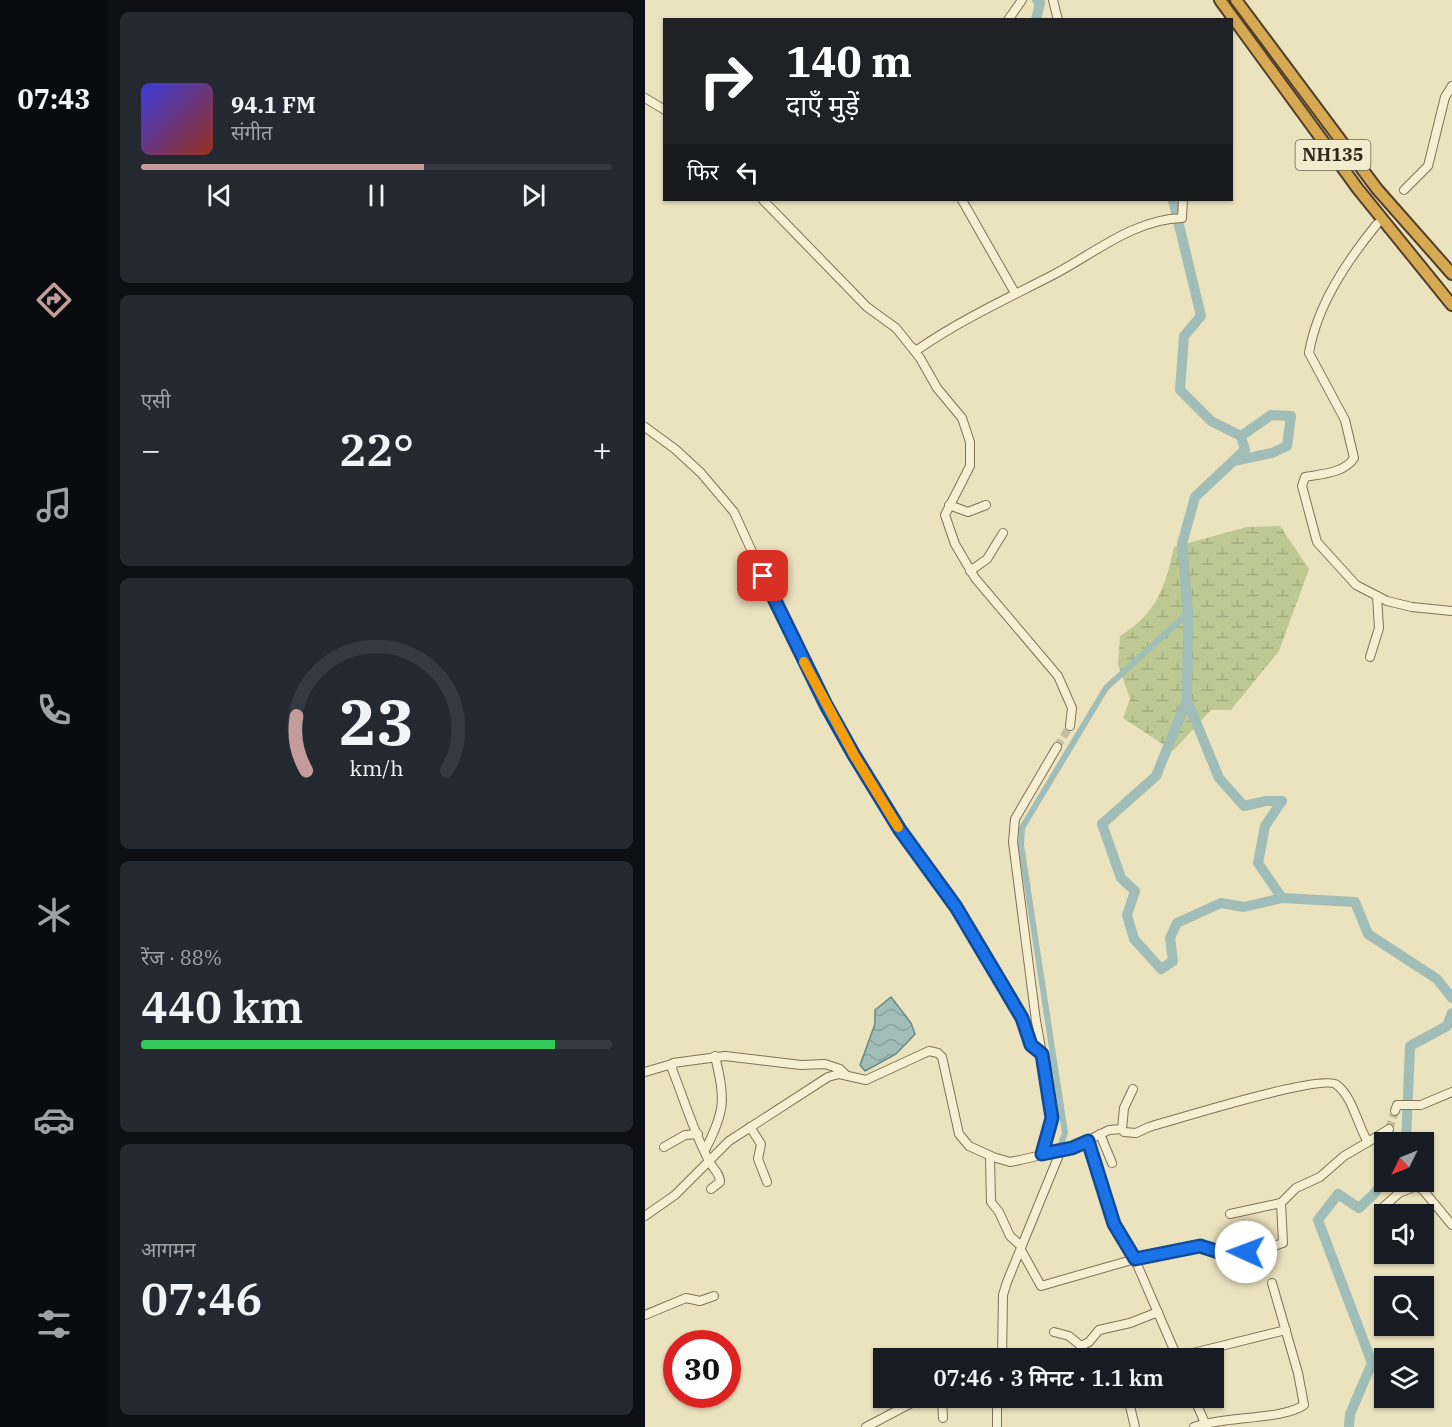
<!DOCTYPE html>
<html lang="hi">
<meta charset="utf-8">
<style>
:root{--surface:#171b24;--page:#242831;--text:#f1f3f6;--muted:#9ea1a6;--line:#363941;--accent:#c49d9b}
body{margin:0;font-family:"IBM Plex Serif","Noto Sans Devanagari",serif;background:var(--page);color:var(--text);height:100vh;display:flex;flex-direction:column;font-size:22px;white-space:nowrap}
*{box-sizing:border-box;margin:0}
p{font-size:20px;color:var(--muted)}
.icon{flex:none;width:33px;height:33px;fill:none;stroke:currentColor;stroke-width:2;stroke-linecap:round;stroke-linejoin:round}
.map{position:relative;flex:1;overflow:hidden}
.drawer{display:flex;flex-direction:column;gap:12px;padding:12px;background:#0d0f14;width:537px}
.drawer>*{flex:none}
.top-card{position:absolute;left:18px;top:18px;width:570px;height:183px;border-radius:0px;box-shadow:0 2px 4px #0004;background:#202124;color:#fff;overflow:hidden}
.needle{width:39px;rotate:227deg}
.tools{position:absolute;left:729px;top:1132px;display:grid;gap:12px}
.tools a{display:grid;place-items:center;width:60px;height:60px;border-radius:0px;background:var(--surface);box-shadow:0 2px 4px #0004;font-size:30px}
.speed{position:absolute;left:18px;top:1330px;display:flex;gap:12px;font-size:30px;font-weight:700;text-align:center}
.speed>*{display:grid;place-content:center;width:78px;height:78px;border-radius:50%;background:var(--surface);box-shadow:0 2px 4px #0004;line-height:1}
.speed .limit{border:9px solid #d22;background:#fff;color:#111}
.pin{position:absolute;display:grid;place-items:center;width:51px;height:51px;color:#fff;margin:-26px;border-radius:12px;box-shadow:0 3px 9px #0006}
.me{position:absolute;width:66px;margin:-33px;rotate:272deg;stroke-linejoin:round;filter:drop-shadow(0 0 4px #0008)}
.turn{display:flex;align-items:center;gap:21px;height:126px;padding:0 24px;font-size:27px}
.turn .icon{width:78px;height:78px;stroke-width:2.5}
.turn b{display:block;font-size:42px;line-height:51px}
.then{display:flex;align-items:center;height:57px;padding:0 24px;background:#0003;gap:12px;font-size:22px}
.big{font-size:45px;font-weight:600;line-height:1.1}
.drawer .tile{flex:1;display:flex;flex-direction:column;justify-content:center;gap:9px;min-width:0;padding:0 21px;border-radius:9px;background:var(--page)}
.drawer .dial{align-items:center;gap:0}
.dial svg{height:156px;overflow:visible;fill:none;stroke:var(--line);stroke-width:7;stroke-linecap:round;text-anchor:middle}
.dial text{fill:var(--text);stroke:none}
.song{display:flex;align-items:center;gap:18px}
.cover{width:72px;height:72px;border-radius:9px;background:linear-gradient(135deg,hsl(240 70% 55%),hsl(10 70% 35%))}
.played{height:6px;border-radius:3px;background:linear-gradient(90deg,var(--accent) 60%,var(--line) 60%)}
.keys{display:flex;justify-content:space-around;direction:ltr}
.heat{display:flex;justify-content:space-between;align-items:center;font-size:33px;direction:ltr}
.charge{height:9px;border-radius:4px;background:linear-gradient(90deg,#34c759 88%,var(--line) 0)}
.trip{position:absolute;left:228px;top:1348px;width:351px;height:60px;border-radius:0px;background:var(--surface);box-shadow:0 2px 4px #0004;font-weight:600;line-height:60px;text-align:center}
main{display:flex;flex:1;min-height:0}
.menu{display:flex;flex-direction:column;width:108px;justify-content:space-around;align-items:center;background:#090b0e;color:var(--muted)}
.menu .icon{width:42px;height:42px}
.menu .selected{color:var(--accent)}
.menu b{font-size:27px;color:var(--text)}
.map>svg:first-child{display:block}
.wetland{fill:url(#wetland-marsh)}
.water{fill:url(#water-waves);stroke:#6a8984;stroke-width:1.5}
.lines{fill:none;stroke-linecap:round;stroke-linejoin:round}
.canal{stroke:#a1bdb7;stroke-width:6}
.river{stroke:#a1bdb7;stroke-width:10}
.minor-tunnel{stroke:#c6bd9e;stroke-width:8;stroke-dasharray:8 4;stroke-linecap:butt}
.minor-casing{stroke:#827258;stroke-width:10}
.highway-casing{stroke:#50402c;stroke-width:14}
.minor{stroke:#f6efd1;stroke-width:8}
.highway{stroke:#d7a952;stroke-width:10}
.route-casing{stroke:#114b97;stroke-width:15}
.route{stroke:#1a73e8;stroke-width:10}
.slow{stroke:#f59e0b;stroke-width:10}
.labels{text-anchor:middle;stroke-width:6;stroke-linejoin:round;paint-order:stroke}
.shield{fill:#f3ebcd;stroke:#6c6351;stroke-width:1.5}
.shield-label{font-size:18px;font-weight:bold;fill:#32291c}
</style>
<main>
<nav class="menu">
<b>07:43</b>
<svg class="icon selected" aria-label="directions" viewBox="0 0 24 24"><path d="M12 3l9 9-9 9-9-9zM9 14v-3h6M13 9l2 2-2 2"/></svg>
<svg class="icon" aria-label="music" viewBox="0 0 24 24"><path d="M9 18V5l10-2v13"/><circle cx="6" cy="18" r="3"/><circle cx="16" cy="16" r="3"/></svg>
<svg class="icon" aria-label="phone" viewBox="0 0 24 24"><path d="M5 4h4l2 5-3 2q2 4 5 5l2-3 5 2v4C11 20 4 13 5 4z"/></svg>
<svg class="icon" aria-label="climate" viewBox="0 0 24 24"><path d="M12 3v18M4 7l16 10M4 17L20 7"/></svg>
<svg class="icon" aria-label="car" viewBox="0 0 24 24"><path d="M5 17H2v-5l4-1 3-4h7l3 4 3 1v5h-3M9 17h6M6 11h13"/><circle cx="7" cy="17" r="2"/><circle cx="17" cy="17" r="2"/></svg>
<svg class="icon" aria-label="filters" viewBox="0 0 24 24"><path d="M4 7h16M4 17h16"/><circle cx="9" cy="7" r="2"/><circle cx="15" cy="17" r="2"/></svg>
</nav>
<section class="drawer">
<div class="tile">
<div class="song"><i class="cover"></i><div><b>94.1 FM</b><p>संगीत</p></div></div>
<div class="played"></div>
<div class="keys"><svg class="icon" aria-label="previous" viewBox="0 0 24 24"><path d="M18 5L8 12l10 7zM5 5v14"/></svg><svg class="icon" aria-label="pause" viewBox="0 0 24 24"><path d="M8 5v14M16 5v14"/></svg><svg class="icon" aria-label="next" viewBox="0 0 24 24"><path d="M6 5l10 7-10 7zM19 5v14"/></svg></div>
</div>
<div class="tile"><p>एसी</p>
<div class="heat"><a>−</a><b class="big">22°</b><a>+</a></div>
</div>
<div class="tile dial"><svg viewBox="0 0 100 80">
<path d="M14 69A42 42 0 1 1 86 69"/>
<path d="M14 69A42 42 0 0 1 9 41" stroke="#c49d9b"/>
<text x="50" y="56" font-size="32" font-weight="700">23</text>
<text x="50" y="72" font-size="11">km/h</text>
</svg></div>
<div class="tile"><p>रेंज · 88%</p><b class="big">440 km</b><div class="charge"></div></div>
<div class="tile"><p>आगमन</p><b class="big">07:46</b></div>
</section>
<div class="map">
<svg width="807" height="1427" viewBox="0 0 807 1427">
<defs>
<pattern id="wetland-marsh" width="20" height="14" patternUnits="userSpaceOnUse" patternTransform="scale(1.5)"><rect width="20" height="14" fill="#bdc893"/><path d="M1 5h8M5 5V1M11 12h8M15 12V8" fill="none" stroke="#a3ac7e"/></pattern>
<pattern id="water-waves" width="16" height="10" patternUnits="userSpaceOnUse" patternTransform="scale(1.5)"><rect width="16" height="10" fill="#a1bdb7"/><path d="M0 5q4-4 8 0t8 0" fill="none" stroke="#8ba29d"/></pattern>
</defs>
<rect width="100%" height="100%" fill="#ebe2be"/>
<path class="wetland" d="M635 526 664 569 634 651 586 710H566L528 751 478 718 485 699 473 664 475 636C512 613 520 588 529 547L602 527Z"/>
<polygon class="water" points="246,997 266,1023 270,1034 251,1054 220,1071 215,1065 230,1024 230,1010"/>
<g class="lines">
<polyline class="canal" points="413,1152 420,1133 376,845 377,828 461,688 543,613"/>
<g class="river">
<polyline points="391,20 395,3 392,0"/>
<polyline points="528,200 556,316 539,336 535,390 566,421 596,436 600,450 550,497 537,544 543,613 542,700 574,778 599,806 621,801 637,801 620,826 613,863 637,898 710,902 723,934 792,979 807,998"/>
<polyline points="589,461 627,453 642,446 646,416 626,415 596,436"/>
<polyline points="542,700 511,776 457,824 476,878 490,891 482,915 489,939 516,969 528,961 525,938 532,923 576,903 599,907 637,898"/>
<polyline points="761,1143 765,1046 802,1026 807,1013"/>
<polyline points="704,1427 705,1414 727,1363 673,1220 693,1194 714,1208 729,1194 740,1179"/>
</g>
<g class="minor-tunnel">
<polyline points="412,747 425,726"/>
<polyline points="744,1129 750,1111"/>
</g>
<g class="minor-casing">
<g id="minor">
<polyline points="408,0 413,20"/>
<polyline points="363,20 377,0"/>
<polyline points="0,98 20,110"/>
<polyline points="759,190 783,166 800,97 807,86"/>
<polyline points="118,200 222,307 251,328 275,358 292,388 317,418 325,442 325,466 300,515 310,544 330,578 413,676 427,708 425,726"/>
<polyline points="317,200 370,293"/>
<path d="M732 224C702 261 672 305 664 353L700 420 709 458C700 473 676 474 660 477L657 486 672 542 711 585 742 601 767 607 807 611"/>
<path d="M268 348 272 350C314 321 359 300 404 277 446 256 488 219 537 218L538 200"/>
<polyline points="0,427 30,449 56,473 89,512 134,611 209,755 255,830 301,892 377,1018 386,1045 397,1054"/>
<polyline points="304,505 323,512 341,505"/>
<polyline points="325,571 342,559 358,533"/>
<polyline points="725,657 734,628 732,596"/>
<polyline points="0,1072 27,1064"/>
<polyline points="750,1111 752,1105 776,1105 807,1092"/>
<polyline points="105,1127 116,1144 113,1159 122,1182"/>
<polyline points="477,1129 479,1108 488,1089"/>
<polyline points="455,1134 467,1163"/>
<polyline points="443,1141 469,1224 491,1262 533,1359"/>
<polyline points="19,1147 40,1135 53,1134"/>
<path d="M60 1150C81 1110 80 1099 70 1056"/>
<polyline points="397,1154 406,1127 407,1109 391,1021 368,842 370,819 412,747"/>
<polyline points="345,1156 346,1202 354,1212 365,1236 376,1246"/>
<path d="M66 1189 75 1182C75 1173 68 1169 64 1161 49 1133 39 1099 27 1069L28 1063 80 1056 156 1065 180 1064 195 1069 200 1074"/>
<polyline points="735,1210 754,1193 771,1186 778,1190 807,1225"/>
<polyline points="585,1214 636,1203 651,1188 675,1177 699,1156 723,1142"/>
<path d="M0 1216 30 1195 84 1141 183 1077 194 1074 221 1080 284 1051 293 1053 297 1057 314 1134 324 1146 348 1157 365 1162 375 1160 427 1148 464 1130 477 1129 479 1132 491 1133 504 1127C529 1120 678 1073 692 1085 709 1099 712 1125 723 1142L744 1129"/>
<polyline points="376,1250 396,1286 490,1259 550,1246 582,1253 611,1252 638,1243 636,1203"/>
<polyline points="0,1315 41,1298 55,1301 69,1296"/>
<polyline points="409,1332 424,1336 436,1346 444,1342 454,1330 485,1323 513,1312"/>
<polyline points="532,1357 641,1330"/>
<polyline points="357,1359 358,1295 362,1282 416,1150"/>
<polyline points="297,1398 298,1418"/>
<polyline points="483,1398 490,1427"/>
<polyline points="549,1398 560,1423"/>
<polyline points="221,1427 276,1398"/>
<polyline points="352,1427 352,1398"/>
<path d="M549 1427C578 1416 638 1420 659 1405L653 1373 627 1283"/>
</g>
</g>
<g class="highway-casing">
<g id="highway">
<polyline points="575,0 713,189 807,305"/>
<polyline points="591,0 732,189 807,274"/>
</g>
</g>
<use href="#minor" class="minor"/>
<use href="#highway" class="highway"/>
</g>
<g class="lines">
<g class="route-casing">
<polyline id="route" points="118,576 181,705 209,755 255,830 311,907 377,1018 386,1045 397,1054 407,1118 397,1154 427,1148 443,1141 469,1224 490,1259 555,1246 577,1253 601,1252"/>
</g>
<use href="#route" class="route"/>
<polyline class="slow" points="159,662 209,755 253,827"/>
</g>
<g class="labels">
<rect class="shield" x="650.5" y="140" width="75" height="30" rx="4.5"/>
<g class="shield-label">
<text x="688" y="161">NH135</text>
</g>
</g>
</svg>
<div class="tools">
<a><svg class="needle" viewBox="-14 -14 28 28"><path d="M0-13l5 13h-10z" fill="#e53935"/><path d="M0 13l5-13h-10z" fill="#9ea1a6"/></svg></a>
<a><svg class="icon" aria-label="sound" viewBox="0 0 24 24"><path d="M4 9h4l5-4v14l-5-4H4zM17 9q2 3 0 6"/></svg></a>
<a><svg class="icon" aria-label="search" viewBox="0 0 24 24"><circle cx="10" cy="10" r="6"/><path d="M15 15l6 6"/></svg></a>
<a><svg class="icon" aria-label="layers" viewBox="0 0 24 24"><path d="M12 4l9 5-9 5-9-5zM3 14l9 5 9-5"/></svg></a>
</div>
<div class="speed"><div class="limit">30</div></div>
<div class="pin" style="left:118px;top:576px;background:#d93025"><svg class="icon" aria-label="arrive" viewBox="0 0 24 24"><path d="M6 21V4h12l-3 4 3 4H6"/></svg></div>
<svg class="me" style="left:601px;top:1252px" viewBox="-20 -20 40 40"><circle r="19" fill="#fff"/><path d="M0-13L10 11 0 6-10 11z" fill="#1a73e8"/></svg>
<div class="trip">07:46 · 3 मिनट · 1.1 km</div>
<div class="top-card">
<div class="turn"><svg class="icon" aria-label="right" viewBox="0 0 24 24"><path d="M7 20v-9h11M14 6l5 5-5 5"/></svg><div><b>140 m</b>दाएँ मुड़ें</div></div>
<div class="then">फिर<svg class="icon" aria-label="left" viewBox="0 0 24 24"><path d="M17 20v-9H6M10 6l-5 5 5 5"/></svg></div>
</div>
</div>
</main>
